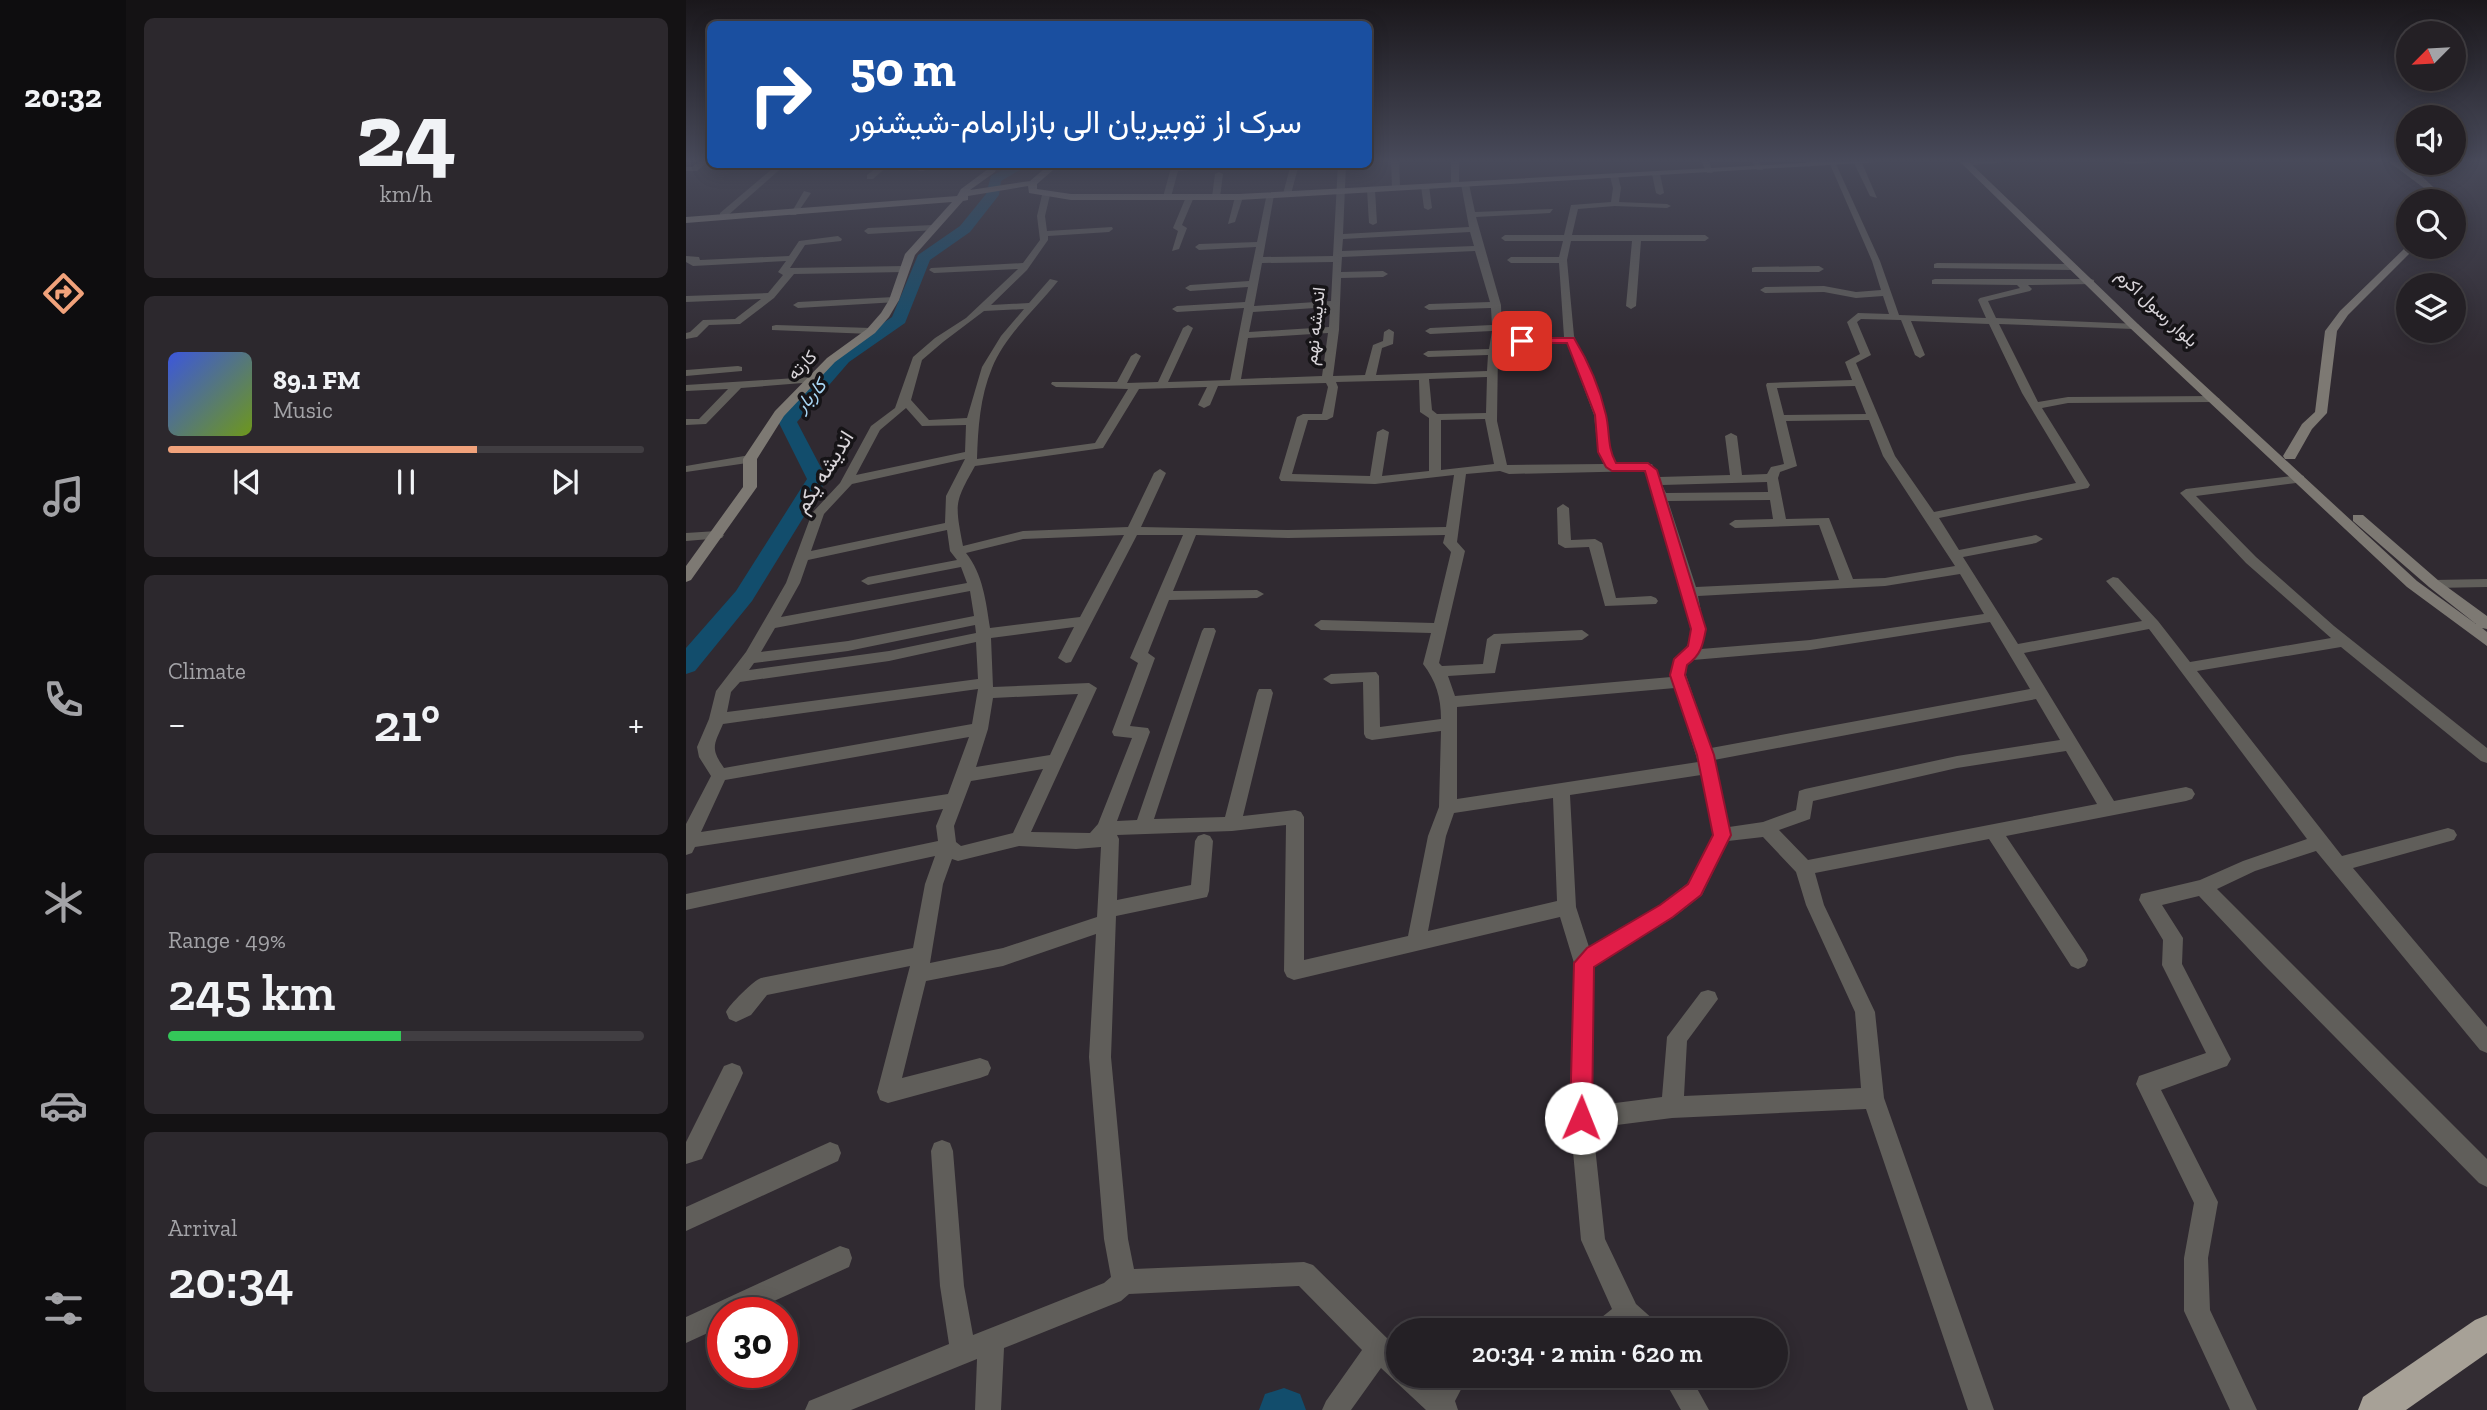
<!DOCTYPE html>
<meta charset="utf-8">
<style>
:root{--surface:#242025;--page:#2c282d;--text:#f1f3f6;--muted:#a3a3a7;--line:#413e42;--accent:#f1a27b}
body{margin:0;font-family:"Zilla Slab",Vazirmatn,serif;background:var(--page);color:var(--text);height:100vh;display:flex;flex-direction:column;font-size:26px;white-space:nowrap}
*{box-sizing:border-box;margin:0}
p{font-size:23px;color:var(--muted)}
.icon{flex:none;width:38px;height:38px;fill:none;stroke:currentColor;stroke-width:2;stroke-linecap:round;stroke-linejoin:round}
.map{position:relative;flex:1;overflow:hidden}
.panel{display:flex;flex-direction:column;gap:18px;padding:18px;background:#141214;width:560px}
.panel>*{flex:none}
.guide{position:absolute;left:21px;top:21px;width:665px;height:147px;border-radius:10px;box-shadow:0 4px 18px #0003,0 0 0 2px var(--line);background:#1a4fa0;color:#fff;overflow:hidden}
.needle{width:46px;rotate:246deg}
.fabs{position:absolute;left:1710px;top:21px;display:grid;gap:14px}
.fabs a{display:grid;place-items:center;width:70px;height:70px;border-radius:50%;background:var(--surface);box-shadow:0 4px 18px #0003,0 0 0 2px var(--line);font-size:35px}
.speed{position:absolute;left:21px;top:1297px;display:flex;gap:14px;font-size:35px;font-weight:700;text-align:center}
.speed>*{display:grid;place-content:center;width:91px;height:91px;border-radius:50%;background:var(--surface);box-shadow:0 4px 18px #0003,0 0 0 2px var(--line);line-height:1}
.speed .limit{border:10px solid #d22;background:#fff;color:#111}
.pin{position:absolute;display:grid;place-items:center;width:60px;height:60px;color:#fff;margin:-30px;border-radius:14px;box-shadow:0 4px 10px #0006}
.me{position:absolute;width:77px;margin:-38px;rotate:1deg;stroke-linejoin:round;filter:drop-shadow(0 0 5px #0008)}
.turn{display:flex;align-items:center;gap:24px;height:147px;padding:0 28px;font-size:32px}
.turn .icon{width:91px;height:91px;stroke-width:2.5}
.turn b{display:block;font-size:49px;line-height:60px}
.big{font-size:52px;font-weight:600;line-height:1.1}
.panel .card{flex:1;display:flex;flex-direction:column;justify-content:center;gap:10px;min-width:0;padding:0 24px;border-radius:10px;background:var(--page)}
.panel .dial{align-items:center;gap:0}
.dial b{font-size:91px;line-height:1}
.song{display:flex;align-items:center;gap:21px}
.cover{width:84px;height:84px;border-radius:10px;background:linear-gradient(135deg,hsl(230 70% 55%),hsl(80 70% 35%))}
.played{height:7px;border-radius:4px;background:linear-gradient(90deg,var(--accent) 65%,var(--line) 65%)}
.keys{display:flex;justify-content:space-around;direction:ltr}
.heat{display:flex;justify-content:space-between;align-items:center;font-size:38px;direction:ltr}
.charge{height:10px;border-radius:5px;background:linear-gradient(90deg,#34c759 49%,var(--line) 0)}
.trip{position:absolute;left:700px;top:1318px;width:402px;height:70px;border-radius:35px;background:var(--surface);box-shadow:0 4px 18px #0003,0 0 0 2px var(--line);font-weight:600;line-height:70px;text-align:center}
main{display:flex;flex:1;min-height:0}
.dock{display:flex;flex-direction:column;width:126px;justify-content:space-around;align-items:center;background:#0e0d0f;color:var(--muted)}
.dock .icon{width:49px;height:49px}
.dock .on{color:var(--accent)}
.dock b{font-size:32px;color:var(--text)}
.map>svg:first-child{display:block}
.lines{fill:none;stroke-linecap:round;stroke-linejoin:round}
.river{fill:#124d6c;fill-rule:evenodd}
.street{fill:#605e5a;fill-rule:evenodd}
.secondary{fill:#7d7973;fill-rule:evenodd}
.highway{fill:#a7a197;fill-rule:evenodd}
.route{fill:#e11d48;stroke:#92132f;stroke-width:2}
.labels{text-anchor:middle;stroke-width:7;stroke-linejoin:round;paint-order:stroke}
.far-street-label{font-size:18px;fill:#d9d5da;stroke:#161417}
.far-water-label{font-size:19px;font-style:italic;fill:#a8d6f4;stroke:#161417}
.street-label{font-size:21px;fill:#d9d5da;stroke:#161417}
</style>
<main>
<nav class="dock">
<b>20:32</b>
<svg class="icon on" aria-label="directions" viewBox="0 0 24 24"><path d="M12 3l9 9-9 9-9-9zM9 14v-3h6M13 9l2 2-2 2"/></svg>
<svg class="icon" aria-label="music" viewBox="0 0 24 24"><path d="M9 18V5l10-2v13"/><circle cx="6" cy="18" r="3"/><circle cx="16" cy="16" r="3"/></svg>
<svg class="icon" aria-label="phone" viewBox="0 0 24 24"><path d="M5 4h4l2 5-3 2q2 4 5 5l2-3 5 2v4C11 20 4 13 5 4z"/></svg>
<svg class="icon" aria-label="climate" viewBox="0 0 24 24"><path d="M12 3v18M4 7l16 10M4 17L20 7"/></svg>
<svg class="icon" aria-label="car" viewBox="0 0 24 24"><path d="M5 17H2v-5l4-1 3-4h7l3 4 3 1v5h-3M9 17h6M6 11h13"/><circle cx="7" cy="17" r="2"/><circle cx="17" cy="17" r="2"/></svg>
<svg class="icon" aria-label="filters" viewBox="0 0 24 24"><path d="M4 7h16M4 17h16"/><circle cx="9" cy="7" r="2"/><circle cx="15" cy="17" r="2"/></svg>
</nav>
<section class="panel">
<div class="card dial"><b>24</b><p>km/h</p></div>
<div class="card">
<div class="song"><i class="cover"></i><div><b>89.1 FM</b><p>Music</p></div></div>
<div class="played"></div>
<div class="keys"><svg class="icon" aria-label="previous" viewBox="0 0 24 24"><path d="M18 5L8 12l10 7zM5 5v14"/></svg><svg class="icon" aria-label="pause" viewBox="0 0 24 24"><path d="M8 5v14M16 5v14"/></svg><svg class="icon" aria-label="next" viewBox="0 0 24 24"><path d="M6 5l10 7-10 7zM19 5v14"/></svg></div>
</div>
<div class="card"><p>Climate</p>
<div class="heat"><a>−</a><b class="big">21°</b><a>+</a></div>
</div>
<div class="card"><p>Range · 49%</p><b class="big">245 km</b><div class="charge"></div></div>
<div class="card"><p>Arrival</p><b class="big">20:34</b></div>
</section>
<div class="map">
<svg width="1801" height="1410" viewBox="0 0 1801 1410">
<rect width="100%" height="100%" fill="#302a31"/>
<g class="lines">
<g class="river">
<polygon points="328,164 344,164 315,181 313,195 284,232 244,260 219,323 163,362 111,422 141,479 66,601 9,671 0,674 0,648 50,591 121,479 92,421 151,354 206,317 232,255 274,226 300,194 305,176"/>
<polygon points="598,1388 614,1394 620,1410 573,1410 579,1394"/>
</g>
<g class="street">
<polygon points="16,159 24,159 11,171 0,171 0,167 6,167"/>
<polygon points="705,159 713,159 714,187 710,189 706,187"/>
<polygon points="765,159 773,159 773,184 769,186 765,184"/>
<polygon points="1014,159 1022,159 1027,173 1021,173"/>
<polygon points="1065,159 1072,159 1077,170 1071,170"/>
<polygon points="1118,159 1125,159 1129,165 1122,167"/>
<polygon points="1310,159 1354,159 1287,165 1283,163"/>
<polygon points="1410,159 1506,159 1446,164"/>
<polygon points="1172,161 1176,163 1191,198 1184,196 1168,163"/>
<path d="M1143 162 1150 164 1194 261 1213 315 1300 318 1292 300 1294 298 1334 288 1331 285 1246 284V280L1249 279H1405L1408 280V284L1342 285 1346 289 1344 291 1302 301 1310 318 1452 324 1453 326 1448 329 1313 324 1352 402 1382 397 1528 396 1534 399 1528 402 1382 403 1356 408 1404 485 1402 488 1253 518 1273 550 1350 535 1357 539 1350 543 1277 557 1332 644 1456 621 1420 581 1427 577 1432 578 1472 621 1504 662 1645 638 1560 563 1494 493 1500 489 1614 475 1618 476V482L1510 496 1570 557 1648 626 1801 748V763L1795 761 1655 647 1511 671 1656 856 1762 828 1768 830 1771 835 1768 840 1667 868 1801 1027V1053L1794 1050 1630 851 1569 871 1531 889 1801 1159V1187L1793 1183 1578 965 1513 896 1476 905 1497 938 1496 964 1545 1059 1541 1066 1475 1090 1532 1202 1522 1258 1524 1310 1571 1410H1544L1498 1311V1258L1508 1203 1450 1084 1453 1076 1520 1053 1476 965 1477 940 1453 900 1455 894 1514 880 1557 861 1621 839 1463 629 1338 653 1428 801 1500 787 1506 789 1509 794 1506 799 1500 801 1320 836 1399 954 1402 960 1399 966 1392 969 1385 966 1303 839 1129 873 1138 905 1189 1012 1198 1098 1308 1410H1282L1180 1109 986 1118 907 1128 919 1239 950 1304 969 1321 973 1330H907L911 1321 926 1309 895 1240 884 1118 888 963 874 917 608 980 601 977 598 971 600 825 546 831 431 835 433 839 431 900 505 885 509 841 512 836 518 834 524 836 527 841 523 891 521 897 430 916 425 1057 442 1239 448 1269 618 1262 627 1265 712 1349V1376H740L749 1383 754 1376H782L769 1401 772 1410H740L695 1368 665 1410H636L640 1401 676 1350 613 1286 443 1294 435 1301 318 1348 315 1410H289L291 1359 165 1410H119L123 1401 263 1344 254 1286 245 1151 248 1143 256 1140 264 1143 267 1151 278 1286 287 1335 418 1283 425 1277 418 1239 403 1057 410 934 317 966 240 981 216 1078 294 1058 302 1061 305 1068 302 1075 294 1078 202 1103 194 1100 191 1092 224 966 81 995 65 1015 50 1022 43 1019 40 1012C42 1006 68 980 75 978L227 948 239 884 249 856 0 910V894L252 841 250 826 257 809 9 847 6 853 0 855V824L25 776 13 757 11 747 23 719 30 691 60 652 100 583 126 513 154 483 185 426 209 408 227 357 249 338 280 318 332 269 248 273 243 270 245 268 337 263 354 240 351 216 356 195 360 193 364 195 359 216 361 231 426 227 427 229 423 232 362 236V240L341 270 305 305 343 303 364 279 372 281C350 309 319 335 306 368 294 397 292 428 291 459L409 443 442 389 370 387 365 384 366 382H431L445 356 450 353 455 356 441 383 472 382 497 328 502 325 507 328 482 382 544 380 558 308 491 312 486 309 491 306 559 302 562 287 504 291 499 288 504 285 563 281 570 247 513 250 509 247 513 244 571 242 581 193 588 195 577 257 647 256 652 164H660L657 234 783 227 775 184 779 182 783 184 789 212 867 209 864 213 790 217 815 305 816 338 878 337 873 263H825L821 260 825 257H873L877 241H819L815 238 819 235H878L885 205 925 202 927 188 924 176 928 174 932 176 935 188 933 202 981 204 985 206 981 208 929 206 892 209 886 235H1019L1023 238 1019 241H955L950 306 945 309 940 306 946 241H885L881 260 888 336 920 415 924 452 930 464H966L973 477 1044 475 1039 436 1045 433 1051 436 1056 475 1081 474 1085 467 1098 464 1080 385 1081 383 1166 380 1159 362 1174 354 1161 322 1172 313 1203 314 1197 296 1170 298 1138 292 1079 293 1074 290 1079 287 1138 286 1170 292 1195 290 1186 261ZM784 232 788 246 656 251 657 239ZM789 251 804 302 743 304 738 307 743 310 805 308 806 325 744 328 739 331 744 334 806 331 803 349 742 351 737 354 742 357 802 355 801 371 690 375 696 348 707 344 708 332 703 329 698 332 697 341 687 345 679 375 647 376 653 330 655 278 697 277 702 274 697 271 655 272 656 257ZM647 262 645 301 568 306 576 263ZM644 307 643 327 563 332 567 312ZM338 309 315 336 296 367 281 418 243 420 225 400 236 360 257 342 298 311ZM1175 319 1215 320 1229 355 1234 358 1239 355 1225 321 1303 324 1336 393 1390 483 1248 512 1209 456 1170 363 1185 355 1171 322ZM642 333 636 376 555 379 562 338ZM881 343 908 415 912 452 919 464 821 465 811 421 812 352 815 344ZM801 377 800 413 751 414 746 410 743 379ZM733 380 734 412 743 418V471L696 476 703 432 697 429 691 432 684 476 606 474 622 420H641L647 417 652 387 650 382ZM640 383 642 387 636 414H617L611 417 593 478 595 481 689 484 768 475 760 527 602 530 455 527 480 473 474 469 468 473 442 527 337 531 277 546C269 504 268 503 289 466L417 448 453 389 521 387 512 405 518 408 524 405 532 386ZM1169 386 1180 414 1098 415 1091 388ZM220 408 236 426 280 425 279 452 170 475 194 430ZM799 419 808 464 755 470V420ZM1183 420 1197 456 1269 566 1199 578 1167 579 1143 518 1100 519 1092 478 1094 472 1111 466 1100 421ZM279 459 260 496 259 523 125 551 138 514 166 484ZM814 471 823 474 958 471C971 498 1007 607 1004 636 1002 655 984 656 985 677L769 696 762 676 809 673 815 644 896 640 903 635 896 630 808 634 801 639 797 664 756 666 753 663 779 551 771 542 780 474ZM1081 482 1082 492 980 493 976 485ZM1084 500 1087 519 1049 520 1043 524 1049 528 1133 525 1153 580 1010 587 982 501ZM261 530 264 551 271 560 182 577 175 581 182 585 275 567 281 583 95 617 114 583 122 560ZM438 535 394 617 304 628C300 602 297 574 280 553L337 539ZM451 535H497L444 658 452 663 426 732 428 736 446 738 412 824 404 833 345 832 411 688 403 683 307 687 305 638 388 627 372 658 380 663 385 662ZM510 535 602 538 759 535 757 543 765 552 748 623 635 620 628 625 635 630 745 633 737 664C750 681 755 697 755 719L694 727 693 676 690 672 645 674 637 679 645 684 677 682 678 734 680 738 686 740 755 731 753 807 742 836 722 936 618 960V817L615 812 609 810 557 816 587 693 585 689H573L571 693 539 817 468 819 530 631 528 628H518L516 631 451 820 431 821 464 732 462 728 444 726 469 658 462 653 483 600 571 598 578 594 571 590 487 591ZM1274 574 1298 614 1124 640 1015 649 1019 632 1012 596 1199 586ZM284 591 288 616 162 641 75 652 89 628ZM1304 622 1344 689 1025 748 1000 675 1001 665 1007 660 1124 650ZM289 625 290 633 203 651 63 670 68 663 162 651ZM290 642 292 679 41 712 45 692 54 682 203 661ZM989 688 1012 762 771 799V707ZM292 689 286 724 38 768C24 748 28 745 37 724ZM392 694 364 755 290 767 302 729 307 698ZM1350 699 1374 740 1271 756 1119 789 1113 791 1110 810 1077 822 1043 827 1028 760ZM283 737 262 794 15 832 39 780ZM1380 751 1411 804 1122 860 1093 830 1124 819 1127 801 1271 768ZM357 769 327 833 275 846 270 842 268 826 285 781ZM1015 775 1027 835 1002 883 974 905 903 947 890 907 884 795ZM867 798 871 901 742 931 760 836 768 813ZM1077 837 1110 872 1120 905 1169 1012 1175 1088 998 1096 1001 1041 1032 999 1029 992 1022 990 1015 992 981 1037 976 1097 906 1106 908 967 988 917 1016 895 1042 841ZM333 846 390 849 415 847 411 917 317 948 244 963 257 884 266 859 272 861Z"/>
<polygon points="92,164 100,164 40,217 34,217 34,213"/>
<polygon points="196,164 204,164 187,179 181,179 181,175"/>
<polygon points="236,164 244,164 238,171 232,171"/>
<polygon points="486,164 494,164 493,167 570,164 492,171 485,197 481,199 477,197"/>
<polygon points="605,164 613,164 605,194 601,196 597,194"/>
<polygon points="533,172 537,174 534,197 530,199 526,197 529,174"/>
<polygon points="970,172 974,174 978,193 974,195 970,193 966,174"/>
<polygon points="739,184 743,186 746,208 742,210 738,208 735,186"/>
<polygon points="685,188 689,190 691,223 687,225 683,223 681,190"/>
<polygon points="118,191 125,193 110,215 104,215"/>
<polygon points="504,195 508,197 496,225 501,228 493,249 486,251 492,231 487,228 500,197"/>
<polygon points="553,195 557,197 549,222 542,224 549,197"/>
<polygon points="247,225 250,226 250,230 182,234 178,231 182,228"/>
<polygon points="152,236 156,239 155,241 119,245 104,268 218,266 223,269 218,272 108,274 88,298 54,324 23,325 11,337 0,339 0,333 4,332 17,320 49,319 75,299 0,302 0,296 82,293 97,275 92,272 100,261 7,266 0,262 0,256 13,257 14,260 103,256 113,241"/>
<polygon points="1251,263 1388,264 1392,267 1388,270 1248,268 1248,264"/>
<polygon points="1069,267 1133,266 1138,269 1133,272 1066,272 1066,268"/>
<polygon points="208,297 213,300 211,302 112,308 107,305 112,302"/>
<polygon points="90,325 185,328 190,331 185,334 86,330 86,326"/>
<polygon points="52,366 56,367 56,371 0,376 0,370"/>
<polygon points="125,377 130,380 129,382 55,388 20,424 0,425 0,419 13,419 42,389 0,391 0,385"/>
<polygon points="64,455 70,459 68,462 0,472 0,466"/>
<polygon points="877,504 883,508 885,540 909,539 916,543 930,598 965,596 970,598 972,601 970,604 919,606 903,547 879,548 872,544 871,508"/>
<polygon points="31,531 38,535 36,538 0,541 0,533"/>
<polygon points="1801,579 1801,587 1748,588 1741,584 1748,580"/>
<polygon points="46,1063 54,1066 57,1073 54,1080 16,1159 0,1164 0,1142 38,1066"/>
<polygon points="144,1142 152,1145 155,1153 152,1161 0,1231 0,1207"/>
<polygon points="154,1246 163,1249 166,1258 163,1267 64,1312 37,1312 37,1326 0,1343 0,1317"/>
<polygon points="976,1376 1004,1376 1023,1410 995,1410"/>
</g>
<g class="secondary">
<polygon points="1188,159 1242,159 553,200 385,200 343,193 342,186 282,196 282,200 277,201 229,255 213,300 203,317 189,333 149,362 98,416 71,459 71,487 5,580 0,582 0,566 57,487 57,459 89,411 141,358 181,329 195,313 203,300 219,254 266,202 0,223 0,217 271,196 275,189 302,169 304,164 312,164 309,172 284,190 344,181 364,164 374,164 351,184 351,189 385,194 553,194"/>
<polygon points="1271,159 1280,159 1452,324 1731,581 1790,624 1743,587 1667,521 1667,515 1677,515 1753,581 1801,616 1801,629 1796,628 1801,632 1801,646 1721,587 1444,328"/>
<path d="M1699 159C1720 159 1748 185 1759 201H1751L1742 191Z"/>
<polygon points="1735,247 1725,252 1662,315 1651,331 1641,413 1626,429 1609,459 1599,459 1597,456 1616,424 1629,412 1639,331 1654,311 1719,248"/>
</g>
<polygon class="highway" points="1801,1315 1801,1353 1720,1410 1672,1410 1677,1397 1789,1320"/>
</g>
<linearGradient id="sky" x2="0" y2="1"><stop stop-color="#1a171b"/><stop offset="0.45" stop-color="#484a5a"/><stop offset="1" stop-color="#484a5a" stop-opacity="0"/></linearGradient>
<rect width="1801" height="357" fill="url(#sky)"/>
<path class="route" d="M836 338H888C902 361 914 389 920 415 924 432 921 447 930 463H962L971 470 1020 629C1017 645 1015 655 1001 665L999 675 1028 755 1045 835 1015 895 987 917 908 967 906 1118 903 1126 895 1129 887 1126 884 1118 888 963 901 948 974 905 1002 884 1027 835 1011 755 984 675 988 659 1002 646 1005 629 959 471H926L920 467 912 452 909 415 881 343H832L831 341Z"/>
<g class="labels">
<g class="far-street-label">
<text transform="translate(1471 308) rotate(43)" y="6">بلوار رسول اکرم</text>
<text transform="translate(629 326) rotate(-84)" y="6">اندیشه نهم</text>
<text transform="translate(116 365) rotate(-45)" y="6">کارته</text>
</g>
<g class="far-water-label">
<text transform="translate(124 395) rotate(-48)" y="7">کاربار</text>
</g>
<g class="street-label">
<text transform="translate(138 472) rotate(-58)" y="7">اندیشه یکم</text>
</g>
</g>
</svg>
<div class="fabs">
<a><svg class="needle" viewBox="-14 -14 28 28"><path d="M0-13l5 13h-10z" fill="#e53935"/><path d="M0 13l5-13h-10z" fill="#a3a3a7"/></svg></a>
<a><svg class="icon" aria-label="sound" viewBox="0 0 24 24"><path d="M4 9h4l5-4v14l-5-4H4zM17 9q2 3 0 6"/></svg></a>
<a><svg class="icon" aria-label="search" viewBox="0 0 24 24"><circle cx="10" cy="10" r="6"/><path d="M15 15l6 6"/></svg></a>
<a><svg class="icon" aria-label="layers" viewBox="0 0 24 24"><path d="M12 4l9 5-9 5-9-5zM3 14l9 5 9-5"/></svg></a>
</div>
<div class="speed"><div class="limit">30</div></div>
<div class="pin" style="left:836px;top:341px;background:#d93025"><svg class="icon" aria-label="arrive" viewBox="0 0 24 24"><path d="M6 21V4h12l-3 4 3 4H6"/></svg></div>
<svg class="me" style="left:895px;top:1118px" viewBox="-20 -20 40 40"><circle r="19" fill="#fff"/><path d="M0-13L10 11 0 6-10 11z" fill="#e11d48"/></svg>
<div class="trip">20:34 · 2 min · 620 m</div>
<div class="guide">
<div class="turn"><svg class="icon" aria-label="right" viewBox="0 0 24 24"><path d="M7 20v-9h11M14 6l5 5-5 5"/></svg><div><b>50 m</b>سرک از توبیریان الی بازارامام-شیشنور</div></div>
</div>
</div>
</main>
